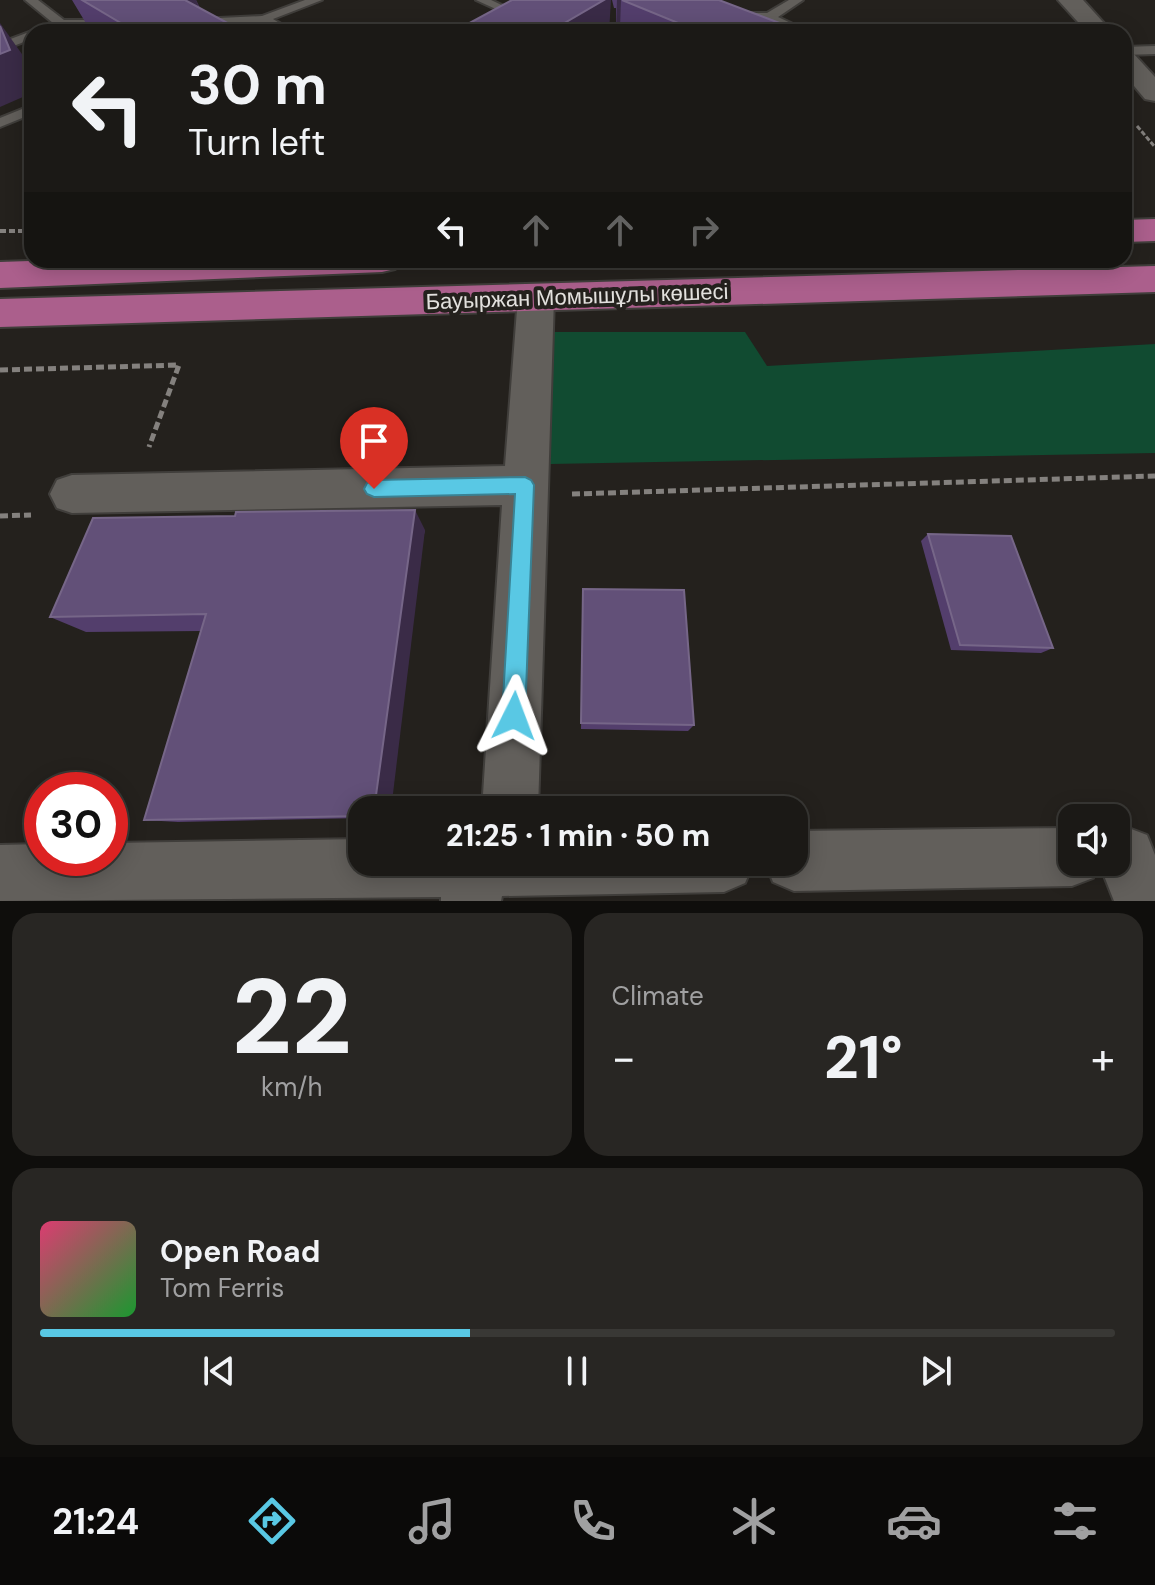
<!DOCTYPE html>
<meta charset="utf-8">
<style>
:root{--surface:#1b1916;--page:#282623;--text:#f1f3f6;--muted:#a0a0a1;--line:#393835;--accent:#59c8e4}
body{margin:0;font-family:"DM Sans",sans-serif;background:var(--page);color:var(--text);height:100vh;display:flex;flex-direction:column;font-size:30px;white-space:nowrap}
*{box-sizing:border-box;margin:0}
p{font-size:26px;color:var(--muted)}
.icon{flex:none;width:44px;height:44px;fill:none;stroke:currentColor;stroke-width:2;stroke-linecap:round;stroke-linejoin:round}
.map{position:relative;height:901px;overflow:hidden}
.drawer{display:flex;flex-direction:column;gap:12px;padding:12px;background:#0f0e0c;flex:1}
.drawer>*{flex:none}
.hud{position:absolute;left:24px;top:24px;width:1108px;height:244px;border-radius:24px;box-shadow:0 4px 20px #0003,0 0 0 2px var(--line);background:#1b1916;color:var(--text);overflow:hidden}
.buttons{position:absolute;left:1058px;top:804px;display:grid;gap:16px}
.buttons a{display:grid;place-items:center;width:72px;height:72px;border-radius:16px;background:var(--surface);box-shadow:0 4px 20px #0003,0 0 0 2px var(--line);font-size:40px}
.speed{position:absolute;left:24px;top:772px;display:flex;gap:16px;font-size:40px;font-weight:700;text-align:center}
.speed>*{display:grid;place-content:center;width:104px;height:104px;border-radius:50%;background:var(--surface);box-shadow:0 4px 20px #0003,0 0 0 2px var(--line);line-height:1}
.speed .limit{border:12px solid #d22;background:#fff;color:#111}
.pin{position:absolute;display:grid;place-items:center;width:68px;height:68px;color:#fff;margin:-82px -34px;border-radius:50% 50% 50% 0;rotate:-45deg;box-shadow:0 0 8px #0007}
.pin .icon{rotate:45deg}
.me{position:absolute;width:88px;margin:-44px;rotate:3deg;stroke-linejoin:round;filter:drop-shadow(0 0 6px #0008)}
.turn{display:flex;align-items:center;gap:28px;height:168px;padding:0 32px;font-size:36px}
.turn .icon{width:104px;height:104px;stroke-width:2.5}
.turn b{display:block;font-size:56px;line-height:68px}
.lanes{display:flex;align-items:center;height:76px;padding:0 32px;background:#0003;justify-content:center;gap:40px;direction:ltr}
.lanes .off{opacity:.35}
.big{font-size:60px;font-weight:800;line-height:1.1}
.drawer .widget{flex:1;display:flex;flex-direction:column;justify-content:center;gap:12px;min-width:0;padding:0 28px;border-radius:24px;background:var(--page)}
.drawer .dial{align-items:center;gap:0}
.dial b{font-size:104px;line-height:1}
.song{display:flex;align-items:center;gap:24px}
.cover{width:96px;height:96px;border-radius:12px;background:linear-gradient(135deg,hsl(340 70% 55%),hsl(130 70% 35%))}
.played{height:8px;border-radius:4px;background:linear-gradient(90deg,var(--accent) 40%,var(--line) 40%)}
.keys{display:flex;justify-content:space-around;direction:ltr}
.heat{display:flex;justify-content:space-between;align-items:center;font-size:44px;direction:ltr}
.drawer .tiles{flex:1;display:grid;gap:12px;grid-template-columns:1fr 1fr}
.widget:last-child{grid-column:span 2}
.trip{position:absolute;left:348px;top:796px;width:460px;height:80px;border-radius:24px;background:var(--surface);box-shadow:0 4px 20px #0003,0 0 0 2px var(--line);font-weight:800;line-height:80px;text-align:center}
.dock{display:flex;height:128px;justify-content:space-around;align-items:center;background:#0b0a09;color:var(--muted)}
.dock .icon{width:56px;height:56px}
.dock .on{color:var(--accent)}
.dock b{font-size:36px;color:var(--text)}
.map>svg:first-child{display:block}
.green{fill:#114b31}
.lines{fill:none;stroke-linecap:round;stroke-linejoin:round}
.lane-casing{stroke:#403e3b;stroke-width:4}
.street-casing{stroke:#403e3b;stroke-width:4}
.primary-casing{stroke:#403e3b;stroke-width:4}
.path-far2{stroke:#84817e;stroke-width:3;stroke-dasharray:5 2;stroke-linecap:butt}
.path-far1{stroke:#84817e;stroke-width:4;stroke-dasharray:6 3;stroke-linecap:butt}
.path{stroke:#84817e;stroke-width:5;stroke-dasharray:8 4;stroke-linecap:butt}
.lane{fill:#625f5b;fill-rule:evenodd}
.street{fill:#625f5b;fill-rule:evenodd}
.primary{fill:#ab5f8c;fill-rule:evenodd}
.wall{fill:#533e6c}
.shaded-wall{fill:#3a2b47}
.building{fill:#625078;stroke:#766688;stroke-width:2}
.route{fill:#59c8e4;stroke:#3a8294;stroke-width:2}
.labels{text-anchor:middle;stroke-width:8;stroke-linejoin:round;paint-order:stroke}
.street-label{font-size:22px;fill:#e3e1de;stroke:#24211d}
</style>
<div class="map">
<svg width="1155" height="901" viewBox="0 0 1155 901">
<rect width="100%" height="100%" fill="#24211d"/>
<polygon class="green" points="552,332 745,332 767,366 1155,344 1155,453 550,464"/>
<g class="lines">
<g class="lane-casing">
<g id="lane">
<polygon points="25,0 38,0 64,20 114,20 120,23 114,26 62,27 50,32 32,32 32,39 0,51 0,43 53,23"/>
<polygon points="305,0 322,0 273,19 294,32 279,32 261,23 198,25 192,22 198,19 262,16"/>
<polygon points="476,0 491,0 523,15 513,17"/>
<path d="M789 0H803L778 17 810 32C792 32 782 23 765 20 754 18 743 22 733 16L739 13H767Z"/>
<polygon points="1155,46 1155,54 1124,55 1124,47"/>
<polygon points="32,105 32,114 0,127 0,118"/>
</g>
</g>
<g class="street-casing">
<g id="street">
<polygon points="1058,0 1083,0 1112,32 1087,32"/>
<polygon points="1124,50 1133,53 1155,77 1155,101 1145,99 1124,74"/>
<polygon points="536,284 549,288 554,297 538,810 482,810 502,505 72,513 57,508 50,494 57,480 72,475 505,466 518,297 523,288"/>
<polygon points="1126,827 1147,835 1155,855 1155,901 1114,901 1099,863 1093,878 1072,886 794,891 773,882 765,862 794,862 794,831 1072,828 1072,862 1116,862 1116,831"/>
<polygon points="362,839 362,862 754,862 745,883 724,892 502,896 501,901 441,901 441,897 0,901 0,845 42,844 42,858 110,858 110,843"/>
</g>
</g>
<g class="primary-casing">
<g id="primary">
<polygon points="1155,219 1155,241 1124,242 1124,220"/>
<polygon points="59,260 400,260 395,269 382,272 0,288 0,262"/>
<polygon points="1155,266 1155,292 0,327 0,299"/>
</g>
</g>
<polyline class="path-far2" points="1137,126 1155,147"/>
<polyline class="path-far1" points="0,231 31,231"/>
<g class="path">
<polyline points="0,370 179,365 149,447"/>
<polyline points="572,494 1155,476"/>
<polyline points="0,516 31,515"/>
</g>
<use href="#lane" class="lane"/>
<use href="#street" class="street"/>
<use href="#primary" class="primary"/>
</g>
<g class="wall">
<polygon points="72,0 196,0 200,8 244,32 93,32 90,30"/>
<polygon points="612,0 719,0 803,32 620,32 620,28 616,31 616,8 614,8"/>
<polygon points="425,530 362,810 362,818 178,822 144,820 201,631 86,632 50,617"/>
<polygon points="928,534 1053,648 1041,653 951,650 921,541"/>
<polygon points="583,589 694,725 688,731 581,729"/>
</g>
<g class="shaded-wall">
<polygon points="177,0 196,0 208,27"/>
<polygon points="604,0 611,0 609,32 549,32"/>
<polygon points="617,0 621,0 620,28 616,31"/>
<polygon points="0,23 24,57 32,76 32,93 0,107"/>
<polygon points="415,510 425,530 391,810 374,810"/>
</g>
<g class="building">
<polygon points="82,0 185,0 244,32 136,32"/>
<polygon points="512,0 604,0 549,32 453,32"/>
<polygon points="622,0 719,0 803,32 700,32"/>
<polygon points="0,26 10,50 0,54"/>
<polygon points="415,510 374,810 362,810 362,816 144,820 206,614 50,617 93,518 235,516 236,512"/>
<polygon points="928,534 1011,536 1053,648 960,645"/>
<polygon points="583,589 684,590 694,725 581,723"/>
</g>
<polygon class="route" points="525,477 531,480 534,485 525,716 522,724 514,728 506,724 502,716 515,494 374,497 367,494 364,489 367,483 374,480"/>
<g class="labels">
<g class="street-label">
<text transform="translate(577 296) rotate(-2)" y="8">Бауыржан Момышұлы көшесі</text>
</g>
</g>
</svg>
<div class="buttons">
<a><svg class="icon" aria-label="sound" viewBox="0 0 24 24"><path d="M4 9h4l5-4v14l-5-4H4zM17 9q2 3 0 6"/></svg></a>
</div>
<div class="speed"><div class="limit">30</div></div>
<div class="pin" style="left:374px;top:489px;background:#d93025"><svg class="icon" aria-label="arrive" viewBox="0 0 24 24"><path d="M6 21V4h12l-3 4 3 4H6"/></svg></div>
<svg class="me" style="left:514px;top:716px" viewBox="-20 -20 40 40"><path d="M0-17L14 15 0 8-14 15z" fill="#59c8e4" stroke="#fff" stroke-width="4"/></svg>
<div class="trip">21:25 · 1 min · 50 m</div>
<div class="hud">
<div class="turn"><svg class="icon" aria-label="left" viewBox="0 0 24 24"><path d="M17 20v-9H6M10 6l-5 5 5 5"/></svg><div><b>30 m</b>Turn left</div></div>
<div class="lanes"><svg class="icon" aria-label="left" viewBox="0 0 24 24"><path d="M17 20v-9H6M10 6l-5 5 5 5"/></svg><svg class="icon off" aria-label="ahead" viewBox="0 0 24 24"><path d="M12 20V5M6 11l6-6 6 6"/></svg><svg class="icon off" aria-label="ahead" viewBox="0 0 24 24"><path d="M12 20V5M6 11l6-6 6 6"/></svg><svg class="icon off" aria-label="right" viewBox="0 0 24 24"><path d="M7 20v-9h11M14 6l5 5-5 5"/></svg></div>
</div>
</div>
<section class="drawer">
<div class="tiles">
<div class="widget dial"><b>22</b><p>km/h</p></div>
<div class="widget"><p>Climate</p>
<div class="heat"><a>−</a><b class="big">21°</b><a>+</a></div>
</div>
<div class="widget">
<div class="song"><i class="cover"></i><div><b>Open Road</b><p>Tom Ferris</p></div></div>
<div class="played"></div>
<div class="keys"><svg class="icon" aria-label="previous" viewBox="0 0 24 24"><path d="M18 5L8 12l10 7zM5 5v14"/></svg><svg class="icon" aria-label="pause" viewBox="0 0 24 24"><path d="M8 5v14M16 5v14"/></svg><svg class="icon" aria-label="next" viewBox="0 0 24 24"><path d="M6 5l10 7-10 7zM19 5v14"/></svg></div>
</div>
</div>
</section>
<nav class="dock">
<b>21:24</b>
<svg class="icon on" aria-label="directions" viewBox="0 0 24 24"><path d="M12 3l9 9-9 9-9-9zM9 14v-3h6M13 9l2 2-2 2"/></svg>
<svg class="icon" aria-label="music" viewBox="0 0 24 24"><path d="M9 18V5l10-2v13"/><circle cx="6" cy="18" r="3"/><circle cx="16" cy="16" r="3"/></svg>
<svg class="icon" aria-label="phone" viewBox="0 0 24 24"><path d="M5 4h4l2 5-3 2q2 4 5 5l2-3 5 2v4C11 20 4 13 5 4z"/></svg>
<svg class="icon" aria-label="climate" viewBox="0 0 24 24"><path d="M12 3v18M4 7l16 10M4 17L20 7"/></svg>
<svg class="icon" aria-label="car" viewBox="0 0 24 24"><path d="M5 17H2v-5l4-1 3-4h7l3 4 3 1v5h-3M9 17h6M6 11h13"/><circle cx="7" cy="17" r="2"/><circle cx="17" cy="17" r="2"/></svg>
<svg class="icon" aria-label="filters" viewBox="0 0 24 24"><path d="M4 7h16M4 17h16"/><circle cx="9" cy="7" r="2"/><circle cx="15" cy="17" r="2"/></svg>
</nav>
